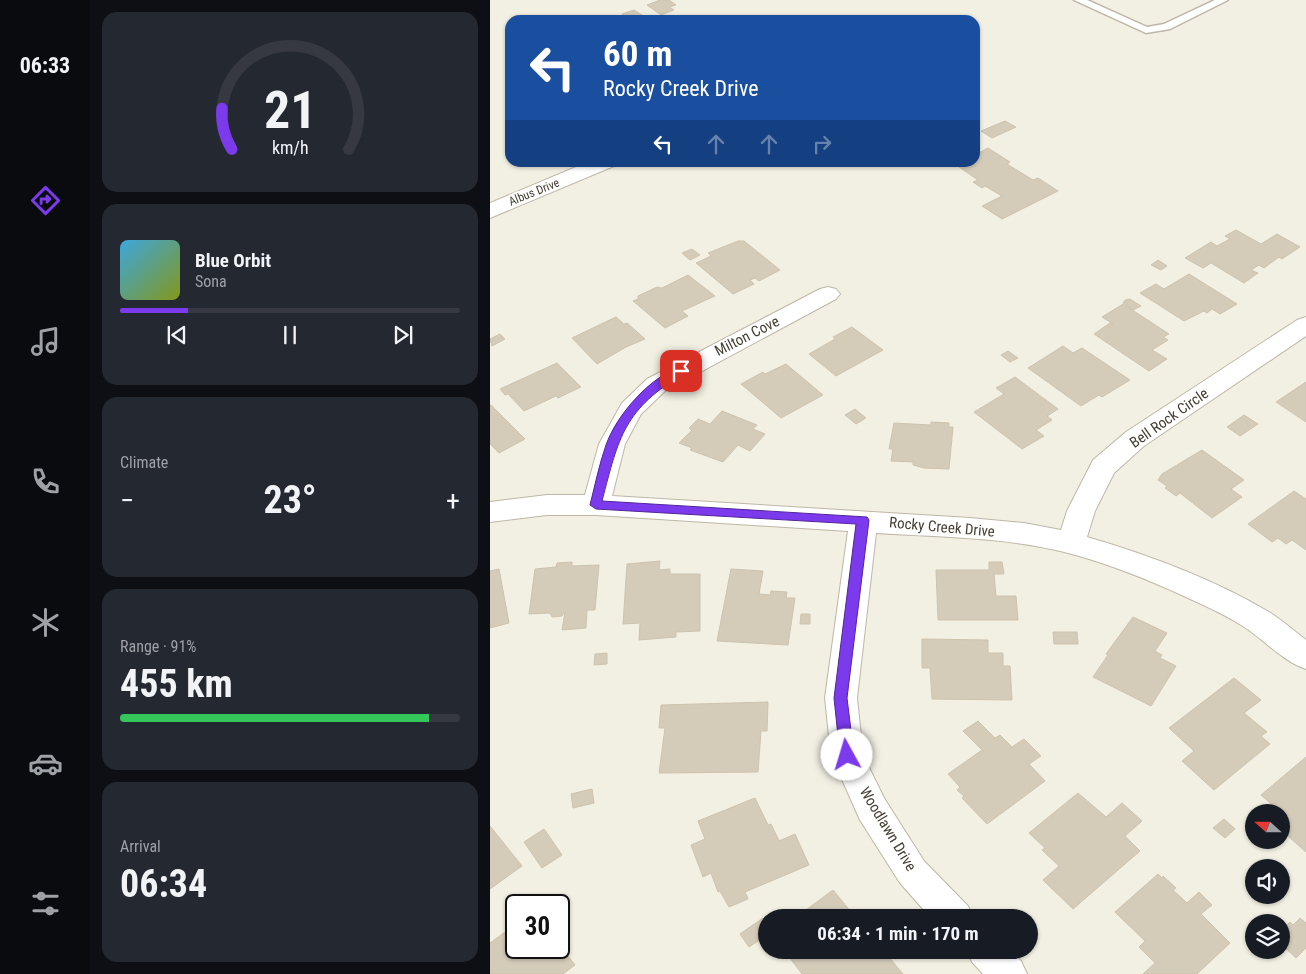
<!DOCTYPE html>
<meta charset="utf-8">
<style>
:root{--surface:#171b24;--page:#242831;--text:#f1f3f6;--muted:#9ea1a6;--line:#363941;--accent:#7c3aed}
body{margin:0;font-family:"Roboto Condensed",sans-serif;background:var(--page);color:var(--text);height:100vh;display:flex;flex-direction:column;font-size:19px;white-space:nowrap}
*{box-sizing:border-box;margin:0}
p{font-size:16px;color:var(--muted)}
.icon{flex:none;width:28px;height:28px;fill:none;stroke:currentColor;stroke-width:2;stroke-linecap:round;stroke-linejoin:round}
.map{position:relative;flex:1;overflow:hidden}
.side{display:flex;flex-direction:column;gap:12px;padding:12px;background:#0d0f14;width:400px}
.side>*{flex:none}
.guide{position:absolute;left:15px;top:15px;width:475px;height:152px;border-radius:15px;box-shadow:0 1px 4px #0004;background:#1a4fa0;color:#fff;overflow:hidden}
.needle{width:32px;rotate:291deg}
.controls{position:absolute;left:755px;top:804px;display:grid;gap:10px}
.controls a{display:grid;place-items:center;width:45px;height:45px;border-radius:50%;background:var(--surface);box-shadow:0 1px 4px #0004;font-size:25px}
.speed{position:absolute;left:15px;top:894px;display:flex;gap:10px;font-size:25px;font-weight:700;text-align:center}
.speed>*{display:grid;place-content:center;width:65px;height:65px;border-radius:50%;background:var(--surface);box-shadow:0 1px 4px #0004;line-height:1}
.speed .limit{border:2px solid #111;border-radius:8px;background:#fff;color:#111}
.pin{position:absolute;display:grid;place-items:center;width:42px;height:42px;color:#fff;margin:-21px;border-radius:10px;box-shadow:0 2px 8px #0006}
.me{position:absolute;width:55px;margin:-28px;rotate:354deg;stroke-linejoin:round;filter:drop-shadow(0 0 4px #0008)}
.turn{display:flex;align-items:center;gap:18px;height:105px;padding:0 15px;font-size:22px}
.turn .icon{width:65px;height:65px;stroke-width:2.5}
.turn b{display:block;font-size:35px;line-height:42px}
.lanes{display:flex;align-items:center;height:48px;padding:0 15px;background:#0003;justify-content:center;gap:25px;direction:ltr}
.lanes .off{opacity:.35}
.big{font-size:38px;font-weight:700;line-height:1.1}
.side .tile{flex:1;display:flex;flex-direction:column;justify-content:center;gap:8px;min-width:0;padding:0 18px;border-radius:15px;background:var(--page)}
.side .dial{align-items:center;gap:0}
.dial svg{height:130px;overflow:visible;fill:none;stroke:var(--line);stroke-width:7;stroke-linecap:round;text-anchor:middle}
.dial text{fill:var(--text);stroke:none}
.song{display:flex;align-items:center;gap:15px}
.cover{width:60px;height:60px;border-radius:8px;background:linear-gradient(135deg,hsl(200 70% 55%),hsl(70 70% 35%))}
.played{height:5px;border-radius:2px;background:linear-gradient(90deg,var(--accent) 20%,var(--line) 20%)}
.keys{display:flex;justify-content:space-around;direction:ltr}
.heat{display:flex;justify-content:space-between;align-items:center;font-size:28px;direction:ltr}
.charge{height:8px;border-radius:4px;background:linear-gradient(90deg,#34c759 91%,var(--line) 0)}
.trip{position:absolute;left:268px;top:909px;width:280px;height:50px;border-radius:25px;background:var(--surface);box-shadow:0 1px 4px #0004;font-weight:700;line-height:50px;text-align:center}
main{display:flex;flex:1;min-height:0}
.dock{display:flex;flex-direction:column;width:90px;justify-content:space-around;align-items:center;background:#090b0e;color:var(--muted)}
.dock .icon{width:35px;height:35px}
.dock .active{color:var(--accent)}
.dock b{font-size:22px;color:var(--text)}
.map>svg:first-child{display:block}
.building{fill:#d4cbb9;stroke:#cec3ac}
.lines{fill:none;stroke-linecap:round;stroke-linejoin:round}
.lane-casing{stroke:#bdb7a6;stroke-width:3}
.street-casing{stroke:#bdb7a6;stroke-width:2}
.lane{fill:#fff;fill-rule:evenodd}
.street{fill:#fff;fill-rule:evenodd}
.route{fill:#7c3aed;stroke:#51269a}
.labels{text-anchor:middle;stroke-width:4;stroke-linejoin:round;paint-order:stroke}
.far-street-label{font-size:12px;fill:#443f34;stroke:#fff}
.street-label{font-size:15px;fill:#443f34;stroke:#fff}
</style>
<main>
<nav class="dock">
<b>06:33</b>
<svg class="icon active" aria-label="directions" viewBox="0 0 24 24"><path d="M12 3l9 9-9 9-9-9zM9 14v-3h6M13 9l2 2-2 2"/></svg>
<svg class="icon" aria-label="music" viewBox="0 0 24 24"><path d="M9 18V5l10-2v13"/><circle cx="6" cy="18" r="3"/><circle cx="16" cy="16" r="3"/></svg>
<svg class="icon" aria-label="phone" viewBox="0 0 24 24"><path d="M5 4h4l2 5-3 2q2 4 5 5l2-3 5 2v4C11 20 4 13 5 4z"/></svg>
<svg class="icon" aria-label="climate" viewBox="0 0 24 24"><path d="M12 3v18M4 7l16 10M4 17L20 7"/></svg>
<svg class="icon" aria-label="car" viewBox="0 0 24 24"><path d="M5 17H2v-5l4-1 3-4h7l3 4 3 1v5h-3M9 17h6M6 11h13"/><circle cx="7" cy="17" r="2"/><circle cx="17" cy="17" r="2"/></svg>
<svg class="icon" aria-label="filters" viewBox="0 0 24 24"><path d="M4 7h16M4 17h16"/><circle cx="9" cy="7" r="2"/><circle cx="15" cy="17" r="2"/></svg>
</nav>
<section class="side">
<div class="tile dial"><svg viewBox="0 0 100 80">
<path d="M14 69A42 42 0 1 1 86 69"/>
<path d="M14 69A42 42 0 0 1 8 44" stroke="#7c3aed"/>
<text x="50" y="56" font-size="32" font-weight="700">21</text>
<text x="50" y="72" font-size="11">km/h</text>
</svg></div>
<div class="tile">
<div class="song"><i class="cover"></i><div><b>Blue Orbit</b><p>Sona</p></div></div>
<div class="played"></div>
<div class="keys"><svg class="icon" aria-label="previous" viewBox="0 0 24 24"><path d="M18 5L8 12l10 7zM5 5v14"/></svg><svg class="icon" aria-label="pause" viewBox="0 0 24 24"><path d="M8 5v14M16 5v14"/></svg><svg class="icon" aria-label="next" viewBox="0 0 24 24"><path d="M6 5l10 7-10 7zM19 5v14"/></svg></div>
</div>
<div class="tile"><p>Climate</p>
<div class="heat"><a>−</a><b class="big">23°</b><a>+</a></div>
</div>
<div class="tile"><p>Range · 91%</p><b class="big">455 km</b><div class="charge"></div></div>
<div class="tile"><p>Arrival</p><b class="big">06:34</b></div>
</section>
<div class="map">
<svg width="816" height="974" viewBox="0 0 816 974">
<rect width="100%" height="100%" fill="#f2efe3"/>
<g class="building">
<polygon points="170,0 179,0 186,5 179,7 184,10 171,15 157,5"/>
<polygon points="144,10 152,15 139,19 132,14"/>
<polygon points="515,121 526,127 502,138 491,131"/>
<polygon points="498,148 520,162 517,164 543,180 548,178 568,191 512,219 492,206 512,196 495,186 492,188 483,182 488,180 469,167 479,162 485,162 485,155"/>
<polygon points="746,230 771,244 787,234 810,247 792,259 789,257 774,268 769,265 761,270 768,273 754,283 721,263 713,268 695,258 721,242 727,246 740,239 735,236"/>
<polygon points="248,241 254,241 290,270 269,281 265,278 260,280 264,284 243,294 206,263 221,256 218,253"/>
<polygon points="202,249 210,255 200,260 192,253"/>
<polygon points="668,260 677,266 671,270 661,265"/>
<polygon points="699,274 747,304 730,314 722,309 717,313 714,311 694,321 650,293 666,284 674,289"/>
<polygon points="198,275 225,296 192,311 198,316 175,328 143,301 148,299 148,296 167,287 172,288"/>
<polygon points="640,299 651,306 643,310 633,303 635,300"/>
<polygon points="633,304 679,334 673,337 678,340 662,350 677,359 659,371 604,334 620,323 623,324 612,317"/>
<polygon points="126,317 134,324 137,323 155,339 136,347 107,364 82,338"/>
<polygon points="362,327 393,350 346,376 319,354 345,339 343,337"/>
<polygon points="10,334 15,339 2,346 0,339"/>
<polygon points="573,346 583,353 592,348 640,380 612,397 609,395 591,406 538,368"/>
<polygon points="518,351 528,358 520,362 511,355"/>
<polygon points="67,363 91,387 68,398 66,396 34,411 18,394 15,395 10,389"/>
<polygon points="296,364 333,395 291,418 251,384 273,372 275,374"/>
<polygon points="525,377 568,409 557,416 562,420 546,430 554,436 532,449 484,412 514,394 506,388"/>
<polygon points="816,382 816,422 786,402"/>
<polygon points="0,405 1,405 35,439 9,453 0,444"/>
<polygon points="365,409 376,418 366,424 355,415"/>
<polygon points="232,411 267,425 263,429 275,434 260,451 248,445 233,462 200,450 202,448 189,443 202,430 199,428 208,419 220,424"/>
<polygon points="754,415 768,424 750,436 737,427"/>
<polygon points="441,422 459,423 459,427 463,427 459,469 434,468 423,465 423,462 401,461 403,449 399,449 404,423 441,425"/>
<polygon points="712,450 754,480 741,489 752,497 722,518 690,493 686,496 675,488 677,486 668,480 672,474"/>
<polygon points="804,491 816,499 816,550 802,540 796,544 788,538 782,542 758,524"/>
<polygon points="170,561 169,570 180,569 180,574 210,574 210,631 186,632 186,637 149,640 150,623 133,624 137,564"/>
<polygon points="82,562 82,566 109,565 105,610 97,610 96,628 72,630 75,612 72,616 62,617 60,613 39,614 45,569 66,567 67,563"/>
<polygon points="499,562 512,562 514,574 504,574 506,596 526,596 528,620 448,620 446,570 499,570"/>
<polygon points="9,569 19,623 0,628 0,571"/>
<polygon points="241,569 273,571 269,594 280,595 281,591 297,592 296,598 305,598 298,645 227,641"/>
<polygon points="311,614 320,614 320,624 310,624"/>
<polygon points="643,617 677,633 665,651 672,655 670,658 686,666 661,706 603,677 618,655 616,654"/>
<polygon points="563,632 587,632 588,644 564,644"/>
<polygon points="432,639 498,640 498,653 513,653 513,666 520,666 522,700 442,699 440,668 432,668"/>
<polygon points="117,653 117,664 104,665 105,654"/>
<polygon points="744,678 771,700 754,713 777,732 771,736 780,744 724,790 692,761 704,751 679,728"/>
<polygon points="278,702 277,731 271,731 268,772 169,773 175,728 169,728 171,705"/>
<polygon points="488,721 505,738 510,735 522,747 534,739 551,756 539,764 555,781 497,824 472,798 474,796 467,790 470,787 458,774 492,750 473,731"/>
<polygon points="816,757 816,852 791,830 791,812 781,812 786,808 771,795"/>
<polygon points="102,789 104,803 83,808 81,794"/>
<polygon points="588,793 616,817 632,803 652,821 635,836 650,851 583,909 553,880 569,866 552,850 555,848 539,833"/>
<polygon points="265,798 278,825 281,824 289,841 305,834 319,865 255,892 258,899 239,907 230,891 228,892 221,873 213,877 201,845 215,839 208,821"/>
<polygon points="734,819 745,829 735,838 723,828"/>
<polygon points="0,826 32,866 0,889"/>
<polygon points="54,829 72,855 52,868 34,842"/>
<polygon points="668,874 672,878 673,876 686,888 683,890 697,903 709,892 722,905 711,914 740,943 707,974 653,974 665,963 649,947 655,941 625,912"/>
<polygon points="343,890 366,918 305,918"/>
<polygon points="273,918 276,922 276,936 259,947 250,934"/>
<polygon points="810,918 816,923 816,948 806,958 791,944 791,931 800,922 803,925"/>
<polygon points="26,924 26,948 69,948 69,944 85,965 73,974 0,974 0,943"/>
<polygon points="304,950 393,950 413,974 312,974 300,958 307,953"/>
</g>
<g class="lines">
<g class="lane-casing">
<polygon id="lane" points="584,0 597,0 657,27 674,24 725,0 738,0 680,29 656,33"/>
</g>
<g class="street-casing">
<g id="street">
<polygon points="98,162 127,162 124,166 0,218 0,203"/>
<path d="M338 287 346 289 350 294 346 299 175 391 151 414 135 444 122 496 480 518 534 523 571 530 577 511 603 460 636 432 807 320 816 317V336L654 446 624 473 605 511 597 537C659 555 723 579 779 612 792 620 804 631 816 640V669C795 662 778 644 760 631 741 617 717 607 696 597 659 580 622 565 582 554 519 537 451 537 386 533L367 698 373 755 394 798 434 861 478 906 483 918H441L410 883 370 820 341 755 335 698 358 531 106 515H57L0 522V502L57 495H95L109 444 132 403 157 379 330 289Z"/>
<polygon points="477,950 520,950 531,961 537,974 493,974 482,962"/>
</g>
</g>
<use href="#lane" class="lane"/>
<use href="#street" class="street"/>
</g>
<path class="route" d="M191 367 195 368 196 371 195 373C134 409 129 436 112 501L377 517 379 520 357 698 364 755 362 759 357 761 352 759 350 755 344 698 366 524 106 509 100 505C105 485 109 465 116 445 126 416 160 376 191 367Z"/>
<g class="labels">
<g class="far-street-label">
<text transform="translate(44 192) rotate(-22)" y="4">Albus Drive</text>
</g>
<g class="street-label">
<text transform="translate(257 336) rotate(-27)" y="5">Milton Cove</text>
<text transform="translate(679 418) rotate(-35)" y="5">Bell Rock Circle</text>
<text transform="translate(452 527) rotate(5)" y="5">Rocky Creek Drive</text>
<text transform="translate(398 829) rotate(59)" y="5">Woodlawn Drive</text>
</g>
</g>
</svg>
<div class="controls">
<a><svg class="needle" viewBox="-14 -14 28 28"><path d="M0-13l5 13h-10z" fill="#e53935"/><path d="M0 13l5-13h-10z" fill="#9ea1a6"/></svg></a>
<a><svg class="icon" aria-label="sound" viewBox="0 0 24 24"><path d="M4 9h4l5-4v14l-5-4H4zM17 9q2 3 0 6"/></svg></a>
<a><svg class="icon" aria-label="layers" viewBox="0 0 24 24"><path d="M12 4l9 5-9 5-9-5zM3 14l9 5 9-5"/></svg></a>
</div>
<div class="speed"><div class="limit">30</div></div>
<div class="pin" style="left:191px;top:371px;background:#d93025"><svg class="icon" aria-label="arrive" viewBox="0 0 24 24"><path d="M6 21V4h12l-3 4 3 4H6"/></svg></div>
<svg class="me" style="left:357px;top:755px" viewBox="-20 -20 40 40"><circle r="19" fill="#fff"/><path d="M0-13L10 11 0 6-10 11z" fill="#7c3aed"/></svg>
<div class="trip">06:34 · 1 min · 170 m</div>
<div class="guide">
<div class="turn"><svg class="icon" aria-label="left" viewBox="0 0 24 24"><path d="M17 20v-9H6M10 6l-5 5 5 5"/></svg><div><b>60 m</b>Rocky Creek Drive</div></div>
<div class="lanes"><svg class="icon" aria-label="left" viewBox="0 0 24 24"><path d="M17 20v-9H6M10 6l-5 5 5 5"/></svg><svg class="icon off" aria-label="ahead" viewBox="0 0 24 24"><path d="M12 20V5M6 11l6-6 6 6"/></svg><svg class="icon off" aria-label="ahead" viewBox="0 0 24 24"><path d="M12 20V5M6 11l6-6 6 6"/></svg><svg class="icon off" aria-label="right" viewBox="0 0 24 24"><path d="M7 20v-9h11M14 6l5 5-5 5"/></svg></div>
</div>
</div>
</main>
